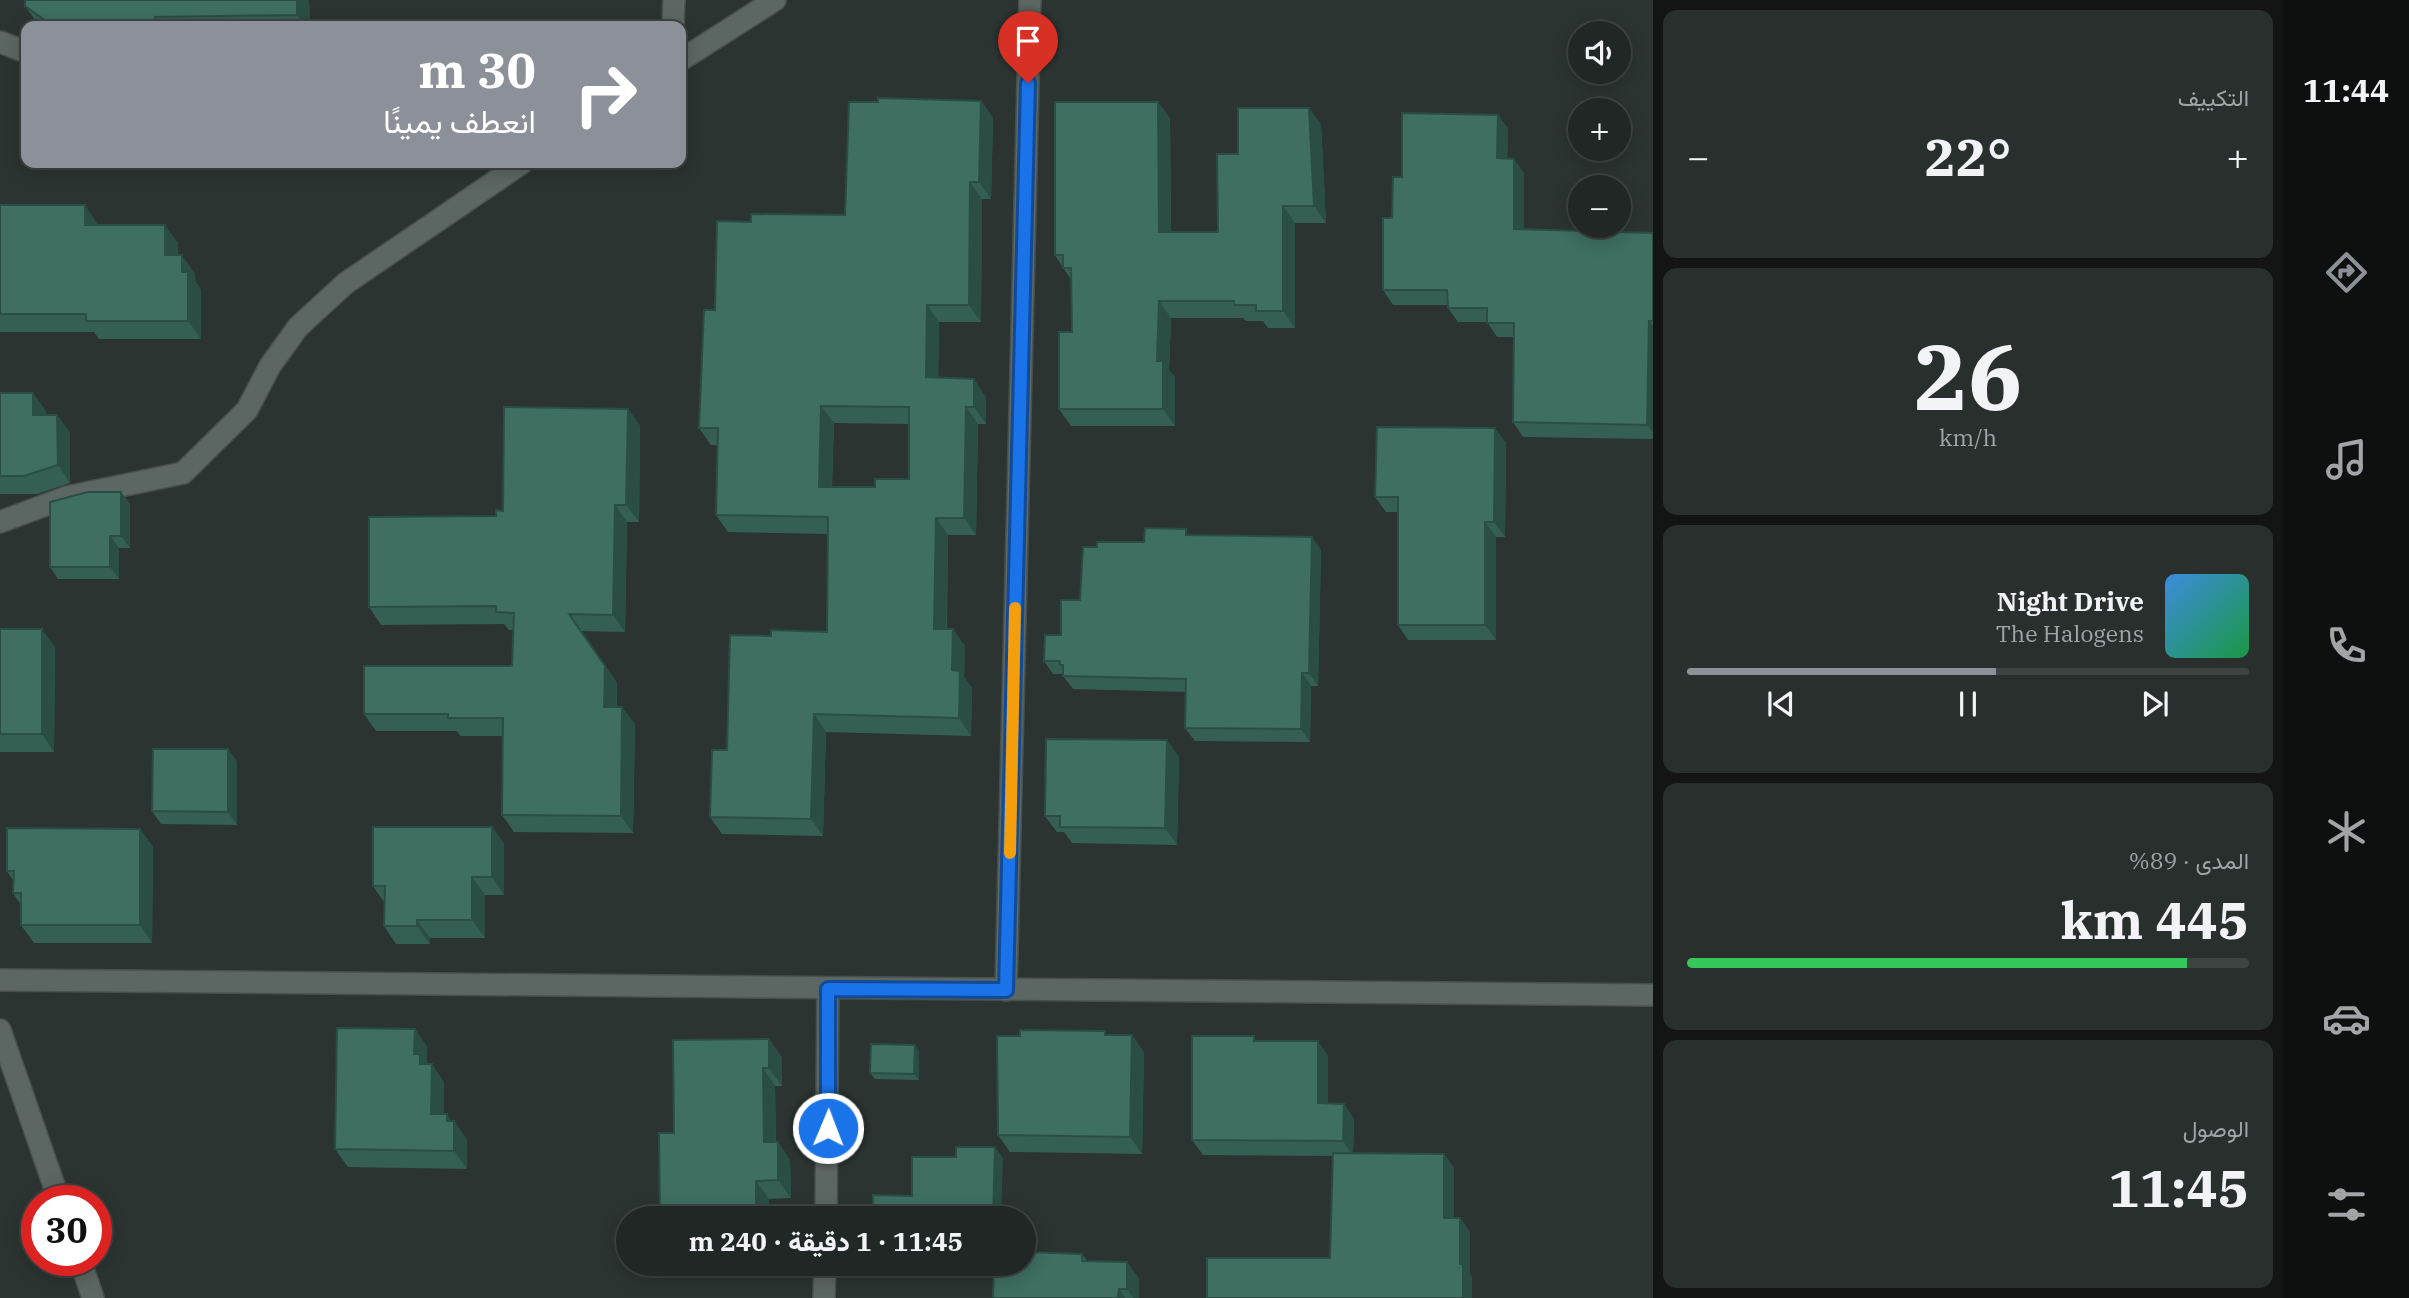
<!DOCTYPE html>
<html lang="ar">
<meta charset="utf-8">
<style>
:root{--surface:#202725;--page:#282f2d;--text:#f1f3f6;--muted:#a2a5a7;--line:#3d4442;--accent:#8c9099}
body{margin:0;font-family:"IBM Plex Serif",Vazirmatn,serif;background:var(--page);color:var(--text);direction:rtl;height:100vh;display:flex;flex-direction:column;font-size:26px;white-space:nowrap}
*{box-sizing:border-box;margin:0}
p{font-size:23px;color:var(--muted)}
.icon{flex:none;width:38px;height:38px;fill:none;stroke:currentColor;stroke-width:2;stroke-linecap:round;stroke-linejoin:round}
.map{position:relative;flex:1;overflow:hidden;direction:ltr}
.sheet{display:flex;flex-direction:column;gap:10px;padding:10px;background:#121514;width:630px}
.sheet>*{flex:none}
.top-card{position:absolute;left:21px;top:21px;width:665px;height:147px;border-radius:14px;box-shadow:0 4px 18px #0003,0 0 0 2px var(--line);direction:rtl;background:#8c9099;color:#fff;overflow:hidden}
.fabs{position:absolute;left:1568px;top:21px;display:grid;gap:14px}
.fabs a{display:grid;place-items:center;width:63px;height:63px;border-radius:50%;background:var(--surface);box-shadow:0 4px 18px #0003,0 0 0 2px var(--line);font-size:35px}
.speed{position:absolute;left:21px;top:1185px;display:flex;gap:14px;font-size:35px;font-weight:700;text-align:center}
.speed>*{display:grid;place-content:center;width:91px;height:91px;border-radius:50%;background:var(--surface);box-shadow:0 4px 18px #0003,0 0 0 2px var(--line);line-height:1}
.speed .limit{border:10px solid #d22;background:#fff;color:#111}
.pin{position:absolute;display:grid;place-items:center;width:60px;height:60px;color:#fff;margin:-72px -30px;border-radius:50% 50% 50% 0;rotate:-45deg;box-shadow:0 0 7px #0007}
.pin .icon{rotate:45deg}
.me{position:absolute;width:77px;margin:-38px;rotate:1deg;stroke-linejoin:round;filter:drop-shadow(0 0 5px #0008)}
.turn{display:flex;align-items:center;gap:24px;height:147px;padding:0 35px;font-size:32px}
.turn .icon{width:91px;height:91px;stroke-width:2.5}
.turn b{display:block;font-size:49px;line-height:60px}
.big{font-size:52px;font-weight:800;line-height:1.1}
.sheet .card{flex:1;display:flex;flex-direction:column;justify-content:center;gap:10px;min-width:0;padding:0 24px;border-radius:14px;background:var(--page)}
.sheet .dial{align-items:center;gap:0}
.dial b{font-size:91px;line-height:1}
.song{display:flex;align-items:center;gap:21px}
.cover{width:84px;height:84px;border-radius:10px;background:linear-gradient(135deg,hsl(210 70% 55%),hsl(140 70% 35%))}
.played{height:7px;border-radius:4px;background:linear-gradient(90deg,var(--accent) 55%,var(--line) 55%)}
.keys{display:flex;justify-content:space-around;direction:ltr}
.heat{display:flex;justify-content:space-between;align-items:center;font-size:38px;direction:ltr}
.charge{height:10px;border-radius:5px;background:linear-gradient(90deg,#34c759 89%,var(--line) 0)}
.trip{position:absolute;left:616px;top:1206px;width:420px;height:70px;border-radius:35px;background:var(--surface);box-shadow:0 4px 18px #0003,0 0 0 2px var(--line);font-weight:800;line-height:70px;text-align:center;direction:rtl}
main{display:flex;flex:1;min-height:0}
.menu{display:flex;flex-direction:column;width:126px;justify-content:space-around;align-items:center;background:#0d100f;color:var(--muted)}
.menu .icon{width:49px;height:49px}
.menu .active{color:var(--accent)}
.menu b{font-size:32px;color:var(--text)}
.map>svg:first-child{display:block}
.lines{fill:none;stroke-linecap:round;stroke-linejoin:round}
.minor-casing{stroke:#48504d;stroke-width:24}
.tertiary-casing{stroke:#48504d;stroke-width:24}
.minor{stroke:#5c6662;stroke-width:21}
.tertiary{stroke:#5c6662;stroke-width:21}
.wall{fill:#355f53;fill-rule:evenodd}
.shaded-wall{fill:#2b4e44}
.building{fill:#3e6f61;stroke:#2b4e44;stroke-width:2;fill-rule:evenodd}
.route-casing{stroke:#114b97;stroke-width:18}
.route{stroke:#1a73e8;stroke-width:12}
.slow{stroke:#f59e0b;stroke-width:12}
</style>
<main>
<nav class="menu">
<b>11:44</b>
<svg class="icon active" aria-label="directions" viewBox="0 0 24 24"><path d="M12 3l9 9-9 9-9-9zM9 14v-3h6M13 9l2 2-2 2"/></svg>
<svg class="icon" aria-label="music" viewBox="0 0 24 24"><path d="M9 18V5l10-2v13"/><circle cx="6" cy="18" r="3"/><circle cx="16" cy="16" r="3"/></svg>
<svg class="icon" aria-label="phone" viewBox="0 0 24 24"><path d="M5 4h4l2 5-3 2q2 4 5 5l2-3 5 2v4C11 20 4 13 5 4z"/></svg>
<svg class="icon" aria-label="climate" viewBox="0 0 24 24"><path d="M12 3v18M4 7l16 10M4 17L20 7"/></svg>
<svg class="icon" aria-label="car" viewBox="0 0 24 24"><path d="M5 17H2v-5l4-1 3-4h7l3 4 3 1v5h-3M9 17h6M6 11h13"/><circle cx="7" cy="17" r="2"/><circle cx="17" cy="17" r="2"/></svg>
<svg class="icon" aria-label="filters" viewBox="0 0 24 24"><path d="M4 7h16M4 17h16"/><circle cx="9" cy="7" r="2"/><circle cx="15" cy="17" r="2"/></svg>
</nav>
<section class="sheet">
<div class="card"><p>التكييف</p>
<div class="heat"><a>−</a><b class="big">22°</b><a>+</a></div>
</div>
<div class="card dial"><b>26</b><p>km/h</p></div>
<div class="card">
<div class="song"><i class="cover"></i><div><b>Night Drive</b><p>The Halogens</p></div></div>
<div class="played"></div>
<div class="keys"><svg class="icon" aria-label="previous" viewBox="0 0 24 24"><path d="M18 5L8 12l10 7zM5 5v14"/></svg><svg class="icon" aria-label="pause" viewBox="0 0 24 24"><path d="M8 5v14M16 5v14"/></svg><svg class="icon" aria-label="next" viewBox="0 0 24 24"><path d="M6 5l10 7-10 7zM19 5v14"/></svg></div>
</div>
<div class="card"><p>المدى · 89%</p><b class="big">445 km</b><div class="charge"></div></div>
<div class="card"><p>الوصول</p><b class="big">11:45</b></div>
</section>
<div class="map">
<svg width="1653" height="1298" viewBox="0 0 1653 1298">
<rect width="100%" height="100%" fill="#2b3431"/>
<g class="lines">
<g class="minor-casing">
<g id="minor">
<polyline points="673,26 674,0"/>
<polyline points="0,42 26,52"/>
<polyline points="681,60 775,0"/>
<polyline points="0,522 67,497 183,473 247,410 270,366 298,327 346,283 522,163"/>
<polyline points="0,980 1653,995"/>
<polyline points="1006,990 1030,0"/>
<polyline points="826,1218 828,989"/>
<polyline points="824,1298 825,1264"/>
</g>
</g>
<g class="tertiary-casing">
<g id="tertiary">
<polyline points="0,1030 59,1200"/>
<polyline points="80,1260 93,1298"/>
</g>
</g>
<use href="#minor" class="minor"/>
<use href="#tertiary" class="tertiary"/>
</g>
<g class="wall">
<polygon points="25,0 309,0 310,26 41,26 38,24 25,6"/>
<path d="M981 101 993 118 991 199H982L981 322H939L938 378 986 397V424H978L976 535H948L947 629 965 646 964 677 972 688 971 736 826 732 823 836 722 834 710 817 727 750 771 636 827 632 828 534 728 532 716 515 718 445H711L699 428 715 310 751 222 845 215 878 102ZM834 423 909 424V479L875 487H832Z"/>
<polygon points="1498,115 1508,129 1507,159 1524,173 1524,230 1653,233 1653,439 1523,437 1513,422 1514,337 1497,337 1487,322 1458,322 1448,308 1447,305 1393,305 1383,290 1402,177"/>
<polygon points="1170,118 1171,232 1218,232 1238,154 1321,124 1326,223 1295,223 1295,328 1268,328 1263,321 1246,321 1243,318 1171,318 1169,370 1175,377 1175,426 1071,426 1059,409 1072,332 1071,280 1055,255"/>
<polygon points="0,205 97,223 97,225 178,243 178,255 195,274 195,281 201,290 201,339 99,339 94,332 0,332"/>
<polygon points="0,393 46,411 46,415 57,415 70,433 70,483 37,494 0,494"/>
<polygon points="628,409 640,426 639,522 627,522 625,632 581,631 617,683 617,707 635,724 633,833 514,832 502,815 503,736 460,736 457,731 376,731 364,714 512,666 513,630 509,630 504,624 381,625 369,607 503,511"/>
<polygon points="1506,443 1505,537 1496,537 1496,640 1408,640 1398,625 1398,512 1386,512 1375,497"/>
<polygon points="121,492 130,504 130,548 119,548 119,579 58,579 50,567"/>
<polygon points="1191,535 1321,550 1318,686 1311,686 1310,742 1195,741 1185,728 1186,692 1073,689 1063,676 1063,674 1053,674 1044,661 1061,635 1080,600 1097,547 1144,542"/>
<polygon points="0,629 55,647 54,752 0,752"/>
<polygon points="228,749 237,762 237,825 161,824 152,811"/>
<polygon points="1179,757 1177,845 1072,843 1064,832 1057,832 1045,816"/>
<polygon points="492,827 504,844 504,895 485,895 485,938 430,938 430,944 396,944 384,926 384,902 373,886"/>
<polygon points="140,829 153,847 152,943 34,943 21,925 21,905 13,893 13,880 7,871"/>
<polygon points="415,1029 427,1047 427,1064 444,1082 444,1114 452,1121 454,1121 467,1140 467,1169 348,1167 335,1149"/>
<polygon points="1108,1035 1132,1035 1144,1053 1142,1154 1010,1152 998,1135"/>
<polygon points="769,1039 782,1058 782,1086 775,1086 776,1142 778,1142 790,1160 791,1198 769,1199 674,1133"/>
<polygon points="915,1045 919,1051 919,1080 875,1079 870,1073"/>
<polygon points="1328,1056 1328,1104 1344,1104 1354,1119 1353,1153 1444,1154 1454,1168 1454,1218 1460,1218 1470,1232 1470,1274 1472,1278 1472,1298 1330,1258 1333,1156 1203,1155 1192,1140"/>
<polygon points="1082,1254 1087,1261 1127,1262 1139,1279 1139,1298 993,1298"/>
</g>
<g class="shaded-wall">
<polygon points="297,0 309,0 310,26 305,26 297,15"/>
<polygon points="155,17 162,26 156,26 155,24"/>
<polygon points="981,101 993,118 991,199 979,182"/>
<polygon points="1158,102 1170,118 1171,249 1159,232"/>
<polygon points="1309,108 1321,124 1326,223 1314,206"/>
<polygon points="1498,115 1508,129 1507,172 1497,158"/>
<polygon points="1514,159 1524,173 1524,244 1514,229"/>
<polygon points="970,182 982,199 981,322 969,305"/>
<polygon points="85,205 97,223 98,243 85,225"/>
<polygon points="1283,206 1295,223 1295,328 1283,311"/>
<polygon points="165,225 178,243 178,274 165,255"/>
<polygon points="182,255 195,274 195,281 201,290 201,339 188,321 182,272"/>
<polygon points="1159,301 1171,318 1169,370 1175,377 1175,426 1163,409 1157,361"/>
<polygon points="927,305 939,322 938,395 926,377"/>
<polygon points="1649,321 1653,326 1653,433 1647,425"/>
<polygon points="974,379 986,397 986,424 974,407"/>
<polygon points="33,393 46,411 46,433 33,415"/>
<polygon points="821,406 834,423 831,504 819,487"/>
<polygon points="966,407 978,424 976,535 964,518"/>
<polygon points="628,409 640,426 639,522 626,505"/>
<polygon points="57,415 70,433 70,483 58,465"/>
<polygon points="1495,428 1506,443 1505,537 1494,522"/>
<polygon points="121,492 130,504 130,548 121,536"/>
<polygon points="615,505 627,522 625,632 613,615"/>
<polygon points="936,518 948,535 946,646 934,629"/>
<polygon points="1485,522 1496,537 1496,640 1485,625"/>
<polygon points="110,536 119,548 119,579 110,567"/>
<polygon points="1312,537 1321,550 1318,686 1309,673"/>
<polygon points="42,629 55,647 54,752 42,734"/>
<polygon points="953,629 965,646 964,677 972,688 971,736 959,718 952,670"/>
<polygon points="581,631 617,683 616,724 604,707"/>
<polygon points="1302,673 1311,686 1310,742 1301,729"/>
<polygon points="622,707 635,724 633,833 621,816"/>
<polygon points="814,714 826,732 823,836 811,819"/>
<polygon points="1167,740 1179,757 1177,845 1165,828"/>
<polygon points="228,749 237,762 237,825 228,812"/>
<polygon points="492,827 504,844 504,895 492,877"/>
<polygon points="140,829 153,847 152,943 140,925"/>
<polygon points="472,877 485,895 485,938 472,920"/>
<polygon points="417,920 430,938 430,944 417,926"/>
<polygon points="415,1029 427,1047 427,1064 432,1064 444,1082 444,1132 431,1114 414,1054"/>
<polygon points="1132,1035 1144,1053 1142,1154 1130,1137"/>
<polygon points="769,1039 782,1058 782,1086 769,1068"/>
<polygon points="1318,1041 1328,1056 1328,1118 1318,1103"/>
<polygon points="915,1045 919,1051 919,1080 914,1074"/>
<polygon points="763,1068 775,1086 776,1160 764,1142"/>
<polygon points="1344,1104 1354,1119 1353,1156 1343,1141"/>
<polygon points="447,1114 454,1125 454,1121 467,1140 467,1169 454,1151 447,1121"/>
<polygon points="778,1142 790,1160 791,1198 778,1180"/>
<polygon points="995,1147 1003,1158 1001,1218 993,1218"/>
<polygon points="1444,1154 1454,1168 1454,1232 1444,1218"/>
<polygon points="756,1181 769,1199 769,1218 756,1218"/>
<polygon points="1460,1218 1470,1232 1470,1274 1472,1278 1472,1298 1463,1298 1460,1264"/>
<polygon points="1127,1262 1139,1279 1139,1298 1133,1298 1127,1289"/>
<polygon points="1119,1289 1125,1298 1118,1298"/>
</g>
<g class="building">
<polygon points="25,0 297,0 297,15 155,17 155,24 49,23 25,6"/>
<path d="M878 98 981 101 979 182H970L969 305H927L926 377 974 379V407H966L964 518H936L934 629H953L952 670 960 671 959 718 814 714 811 819 710 817 712 750H727L730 635 771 636V630L827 632 828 517 716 515 718 428H699L704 310H715L717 221 751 222V214L845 215 849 102H878ZM821 406 909 407V479H875V487H819Z"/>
<polygon points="1055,102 1158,102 1159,232 1218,232 1217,154 1238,154 1238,108 1309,108 1314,206 1283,206 1283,311 1256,311 1256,305 1234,305 1234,301 1159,301 1157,361 1163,361 1163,409 1059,409 1059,332 1072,332 1071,268 1063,268 1063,255 1055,255"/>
<polygon points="1402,113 1498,115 1497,158 1514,159 1514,229 1653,233 1653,321 1649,321 1647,425 1513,422 1514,323 1487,323 1487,308 1448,308 1447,290 1383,290 1383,218 1392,218 1393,177 1402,177"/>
<polygon points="0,205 85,205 85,225 165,225 165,255 182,255 182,272 188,272 188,321 86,321 86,314 0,314"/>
<polygon points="0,393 33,393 33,415 57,415 58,465 24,476 0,476"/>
<polygon points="504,407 628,409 626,505 615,505 613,615 569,614 605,666 604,707 622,707 621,816 502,815 503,718 448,718 448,714 364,714 364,666 512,666 514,613 496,612 496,606 369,607 369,517 496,516 496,510 503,511"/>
<polygon points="1377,427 1495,428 1494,522 1485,522 1485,625 1398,625 1398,497 1375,497"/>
<polygon points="88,492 121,492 121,536 110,536 110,567 50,567 50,502"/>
<polygon points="1145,528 1186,529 1186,535 1312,537 1309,673 1302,673 1301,729 1185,728 1186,679 1063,676 1063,665 1060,665 1060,661 1044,661 1045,635 1061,635 1061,600 1080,600 1083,547 1097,547 1097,542 1144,542"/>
<rect x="0" y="629" width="42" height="105"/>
<polygon points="1046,739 1167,740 1165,828 1060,827 1060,816 1045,816"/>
<polygon points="153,749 228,749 228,812 152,811"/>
<polygon points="373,827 492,827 492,877 472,877 472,920 417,920 417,926 384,926 385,886 373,886"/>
<polygon points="7,828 140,829 140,925 21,925 21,893 13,893 14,871 7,871"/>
<polygon points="337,1028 415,1029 414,1054 420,1054 420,1064 432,1064 431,1114 447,1114 447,1121 454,1121 454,1151 335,1149"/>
<polygon points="1020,1030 1105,1031 1105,1035 1132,1035 1130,1137 998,1135 997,1036 1020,1036"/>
<polygon points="1192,1036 1254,1036 1254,1041 1318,1041 1318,1103 1344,1104 1343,1141 1192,1140"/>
<polygon points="769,1039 769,1068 763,1068 764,1142 778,1142 778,1180 756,1181 756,1218 660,1218 659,1133 674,1133 673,1040"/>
<polygon points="871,1044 915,1045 914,1074 870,1073"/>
<polygon points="956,1147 995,1147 993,1218 873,1218 873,1195 912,1196 912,1157 956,1157"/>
<polygon points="1333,1153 1444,1154 1444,1218 1460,1218 1460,1264 1463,1264 1463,1298 1207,1298 1207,1258 1330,1258"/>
<polygon points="1024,1252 1082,1254 1082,1261 1127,1262 1127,1289 1119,1289 1118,1298 993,1298 994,1264 1024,1264"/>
</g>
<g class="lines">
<g class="route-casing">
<polyline id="route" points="828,1128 828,989 1006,990 1028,83"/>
</g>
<use href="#route" class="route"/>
<polyline class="slow" points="1010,853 1015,608"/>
</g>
</svg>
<div class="fabs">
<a><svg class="icon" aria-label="sound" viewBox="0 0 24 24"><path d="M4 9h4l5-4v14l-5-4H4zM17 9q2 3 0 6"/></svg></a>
<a>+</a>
<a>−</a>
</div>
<div class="speed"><div class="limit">30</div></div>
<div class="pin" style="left:1028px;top:83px;background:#d93025"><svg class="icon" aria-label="arrive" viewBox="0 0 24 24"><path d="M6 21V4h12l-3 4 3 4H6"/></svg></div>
<svg class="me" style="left:828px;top:1128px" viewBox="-20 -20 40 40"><circle r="17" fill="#1a73e8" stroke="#fff" stroke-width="3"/><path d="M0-11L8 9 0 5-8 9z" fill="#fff"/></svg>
<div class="trip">11:45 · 1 دقيقة · 240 m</div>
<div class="top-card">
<div class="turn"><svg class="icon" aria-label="right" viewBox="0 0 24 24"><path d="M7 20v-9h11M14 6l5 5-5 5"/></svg><div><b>30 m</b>انعطف يمينًا</div></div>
</div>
</div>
</main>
